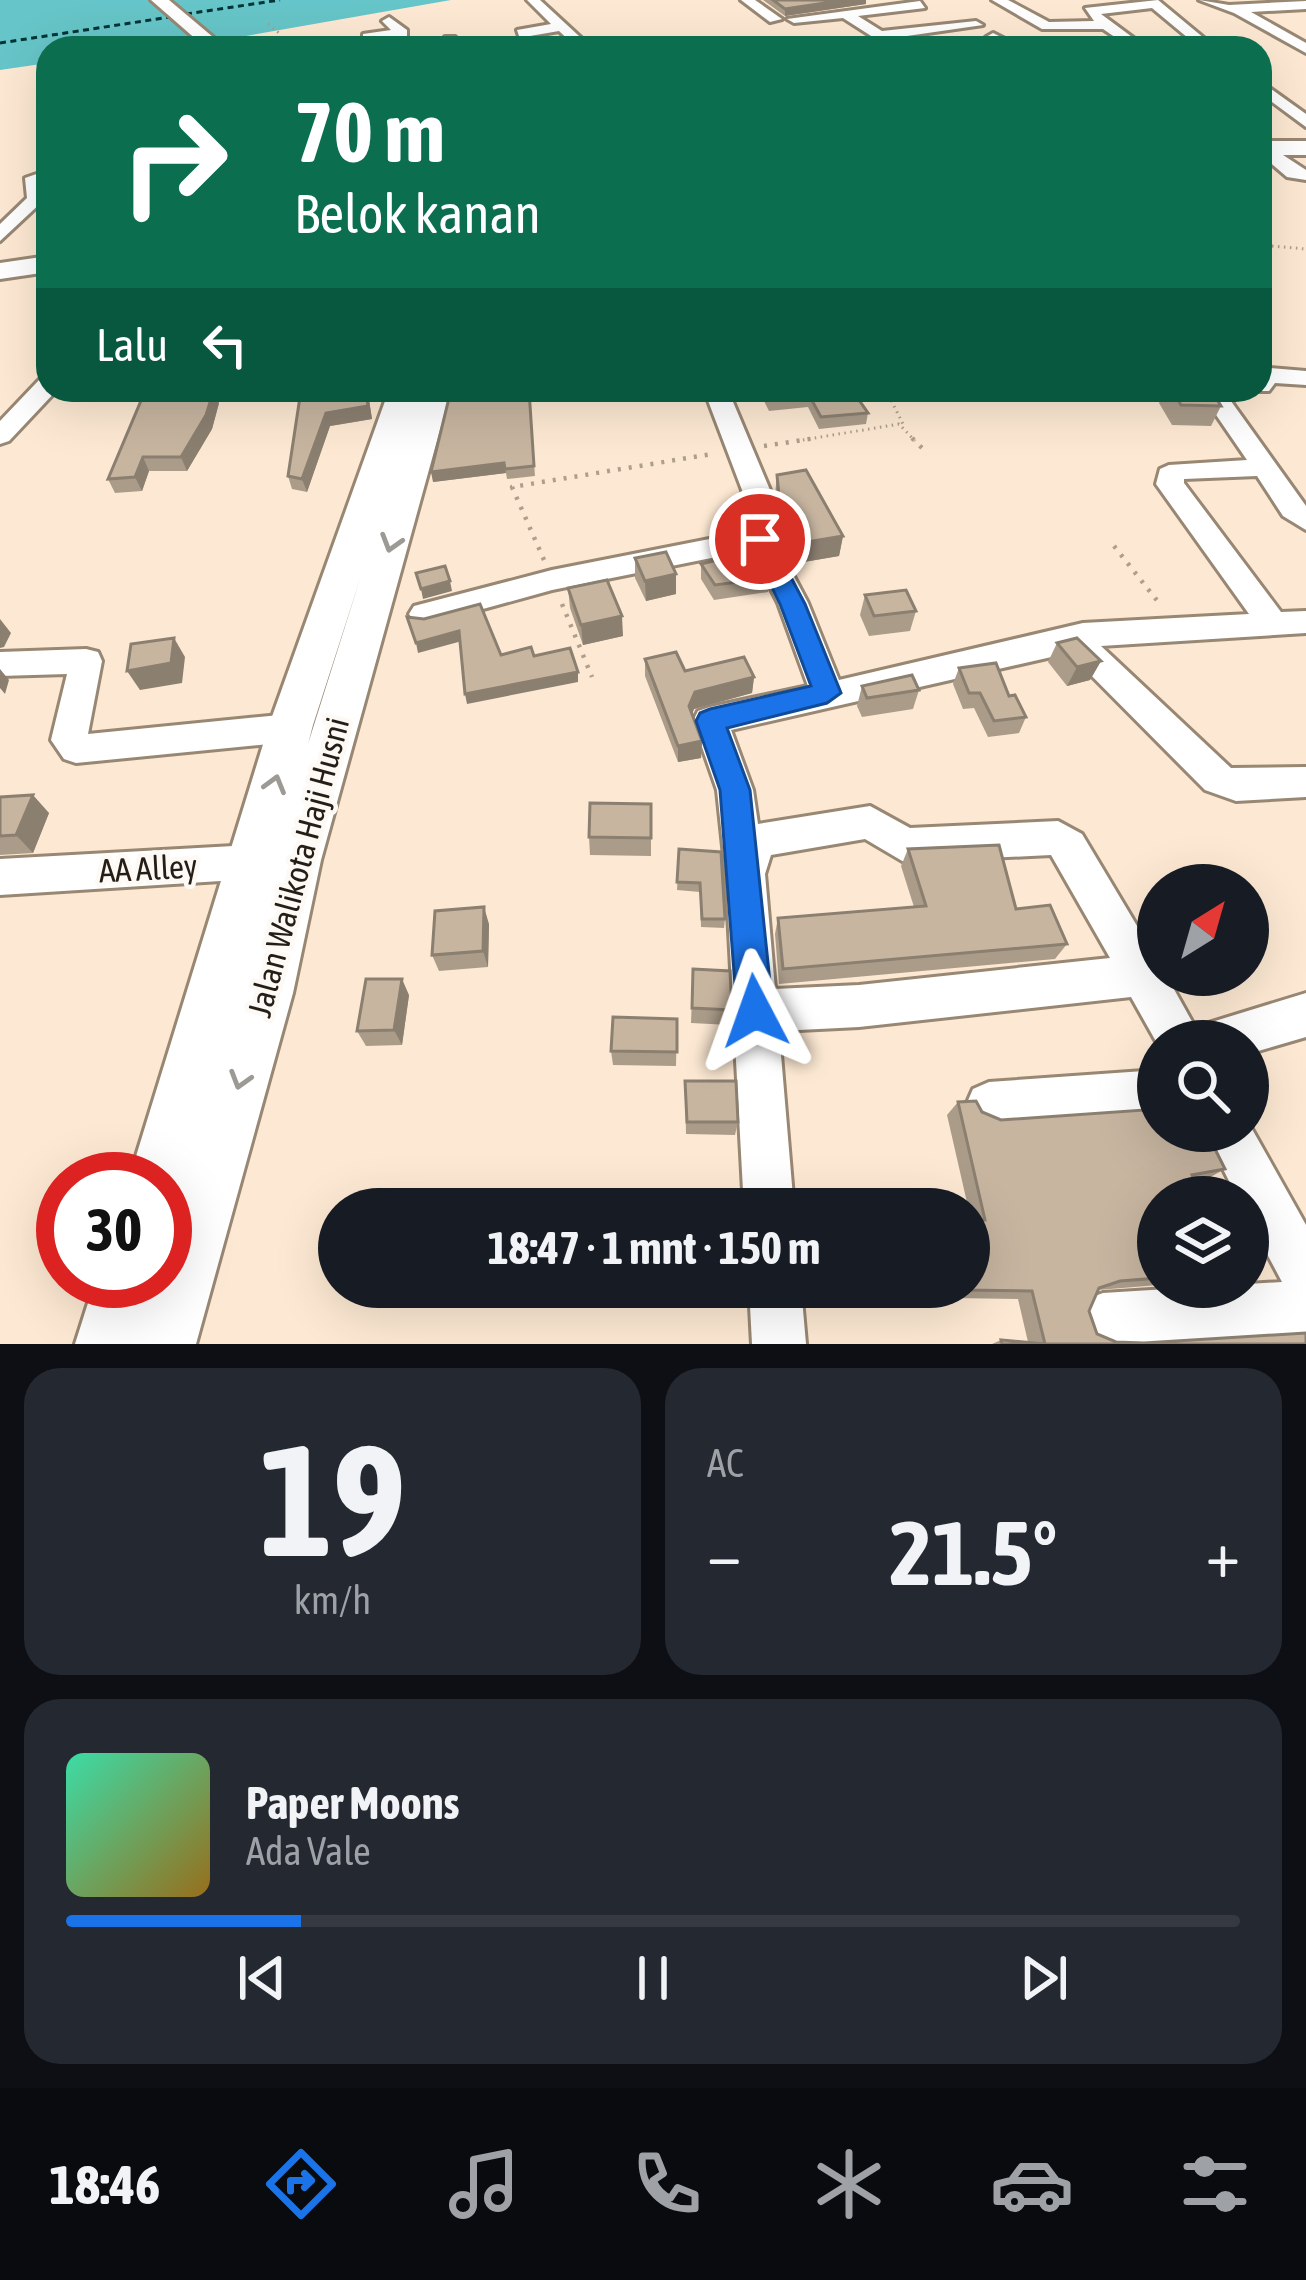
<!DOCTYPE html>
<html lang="id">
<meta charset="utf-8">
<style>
:root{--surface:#171b24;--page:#242831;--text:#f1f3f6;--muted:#9ea1a6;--line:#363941;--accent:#1a73e8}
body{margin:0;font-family:"Asap Condensed",sans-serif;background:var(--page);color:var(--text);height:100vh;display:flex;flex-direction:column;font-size:45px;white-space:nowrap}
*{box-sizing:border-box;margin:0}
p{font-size:39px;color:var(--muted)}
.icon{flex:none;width:66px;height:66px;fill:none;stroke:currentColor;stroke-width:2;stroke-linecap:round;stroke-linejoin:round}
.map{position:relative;height:1344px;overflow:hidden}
.panel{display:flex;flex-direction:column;gap:24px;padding:24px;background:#0d0f14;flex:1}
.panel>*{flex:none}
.top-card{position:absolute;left:36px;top:36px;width:1236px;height:366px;border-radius:36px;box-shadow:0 12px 48px #0002;background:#0b6e4f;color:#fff;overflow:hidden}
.needle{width:78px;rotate:37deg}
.buttons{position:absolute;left:1137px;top:864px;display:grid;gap:24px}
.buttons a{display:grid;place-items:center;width:132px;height:132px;border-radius:50%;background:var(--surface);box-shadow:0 12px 48px #0002;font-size:60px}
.speed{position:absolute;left:36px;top:1152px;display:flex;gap:24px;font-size:60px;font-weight:700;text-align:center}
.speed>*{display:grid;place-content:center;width:156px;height:156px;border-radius:50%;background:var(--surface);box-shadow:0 12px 48px #0002;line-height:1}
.speed .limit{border:18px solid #d22;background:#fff;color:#111}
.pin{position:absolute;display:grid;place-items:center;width:102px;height:102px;color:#fff;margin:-51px;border:6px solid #fff;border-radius:50%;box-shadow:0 3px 12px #0007}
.me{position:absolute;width:132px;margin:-66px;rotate:356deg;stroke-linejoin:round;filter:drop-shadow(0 0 9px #0008)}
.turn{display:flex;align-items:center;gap:42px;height:252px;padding:0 60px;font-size:54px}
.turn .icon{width:156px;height:156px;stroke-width:2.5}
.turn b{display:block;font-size:84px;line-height:102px}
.then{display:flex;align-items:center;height:114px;padding:0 60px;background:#0003;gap:24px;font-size:45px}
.big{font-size:90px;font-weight:700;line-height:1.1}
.panel .card{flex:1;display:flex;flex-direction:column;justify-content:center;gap:18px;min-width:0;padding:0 42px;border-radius:36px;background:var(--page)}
.panel .dial{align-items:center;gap:0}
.dial b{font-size:156px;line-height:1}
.song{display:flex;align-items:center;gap:36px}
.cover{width:144px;height:144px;border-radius:18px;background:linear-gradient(135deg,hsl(160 70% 55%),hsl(40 70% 35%))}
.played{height:12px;border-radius:6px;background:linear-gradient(90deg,var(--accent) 20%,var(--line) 20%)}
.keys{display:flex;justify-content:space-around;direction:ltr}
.heat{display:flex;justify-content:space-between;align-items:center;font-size:66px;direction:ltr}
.panel .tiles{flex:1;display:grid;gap:24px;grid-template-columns:1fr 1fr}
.card:last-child{grid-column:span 2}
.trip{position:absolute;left:318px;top:1188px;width:672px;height:120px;border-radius:60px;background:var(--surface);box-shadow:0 12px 48px #0002;font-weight:700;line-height:120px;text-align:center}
.tabs{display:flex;height:192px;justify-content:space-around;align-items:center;background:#090b0e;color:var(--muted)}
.tabs .icon{width:84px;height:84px}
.tabs .on{color:var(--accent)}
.tabs b{font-size:54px;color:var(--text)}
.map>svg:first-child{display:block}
.water{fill:#66c5c8}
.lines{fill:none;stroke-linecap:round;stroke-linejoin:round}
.ferry{stroke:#023335;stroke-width:3;stroke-dasharray:6 4.5;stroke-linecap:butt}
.minor-casing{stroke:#988773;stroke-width:6}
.tertiary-casing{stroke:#988773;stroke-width:6}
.path-far1{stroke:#ad9e8d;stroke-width:3;stroke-dasharray:1.5 4.5;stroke-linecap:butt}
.path{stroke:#ad9e8d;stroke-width:4.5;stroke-dasharray:3 8;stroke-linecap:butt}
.minor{fill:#fff;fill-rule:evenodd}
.tertiary{fill:#fff;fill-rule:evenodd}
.wall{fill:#ab9c8a}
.shaded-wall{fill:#8b7f70}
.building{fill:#c7b5a0;stroke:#8b7f70;stroke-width:3}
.oneway{stroke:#9d9a96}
.route{fill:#1a73e8;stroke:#114b97;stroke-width:3}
.labels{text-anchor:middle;stroke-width:9;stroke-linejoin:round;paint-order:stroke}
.street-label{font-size:33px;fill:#251e16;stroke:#fdf9f5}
</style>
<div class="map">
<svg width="1306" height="1344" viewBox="0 0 1306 1344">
<rect width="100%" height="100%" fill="#fde9d3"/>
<polygon class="water" points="0,0 451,0 177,48 48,48 48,63 0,70"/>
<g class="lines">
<g class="ferry">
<polyline points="186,14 280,0"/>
<polyline points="0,43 170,17"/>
</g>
<g class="minor-casing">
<g id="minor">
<polygon points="527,0 540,0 592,48 577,48 559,31 530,36 537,48 523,48 517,30 551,24"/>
<polygon points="741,0 755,0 782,19 770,22"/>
<polygon points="992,0 1008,0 1049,22 1094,21 1085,8 1158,0 1216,48 1200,48 1152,8 1101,14 1147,48 1131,48 1103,29 1042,29"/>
<polygon points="1199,0 1229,5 1306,1 1306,9 1251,12 1306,43 1306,53 1234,13"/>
<polygon points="920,1 925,8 858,16 882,31 976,21 983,25 893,38 907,48 890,48 843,18 794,23 787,19"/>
<polygon points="389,17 407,30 407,36 363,40 363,34 391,30 382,21"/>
<polygon points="993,33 1017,45 1019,48 1002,48 986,37"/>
<polygon points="445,37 455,37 464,48 449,48"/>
<polygon points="761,39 756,46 691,48 698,44"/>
<polygon points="1260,81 1306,114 1306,127 1260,93"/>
<polygon points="1260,140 1306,170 1306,180 1287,177 1260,154"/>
<polygon points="48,170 45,199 0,241 0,224 27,198 25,178"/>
<polygon points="1269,368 1306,371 1306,385 1275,383 1269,391 1251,391 1260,390 1260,371"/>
<polygon points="48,378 48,390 57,390 9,441 0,444 0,421 39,380"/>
<path d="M704 390H728L770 490 774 539 808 603 839 680 1083 623 1249 614 1156 484 1160 469 1169 465 1247 460 1199 390H1223L1306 506V530L1283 516 1257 476 1184 479V483L1281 612 1306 611V633L1101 646 1231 768 1306 767V797L1236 801 1205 790 1069 653 731 730 753 790 758 824 870 806 910 828 1058 821 1082 834 1158 961V975H1166L1199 1034 1202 1025 1306 993V1037L1248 1054V1041H1158V1045L1131 997 859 1027 779 1031 794 1209H744L726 875 717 790 693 721 698 711 710 707 808 686 778 603 751 550 552 590 425 625 414 622 409 614 414 606 552 570 745 532 742 490ZM865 839 904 862 1051 855 1110 958 859 985 775 989 765 874 771 855Z"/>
<polygon points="86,649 98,652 102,661 88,734 290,714 302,718 307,728 302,738 290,742 76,763 64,759 51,740 67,674 0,676 0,652"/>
<polygon points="268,844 282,849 287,861 282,873 268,878 0,895 0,859"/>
<polygon points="1158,1070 1158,1116 989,1128 973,1121 966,1105 973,1089 989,1082"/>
<polygon points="1248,1122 1306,1225 1306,1333 1125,1344 1100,1344 1084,1338 1077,1319 1084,1300 1103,1293 1282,1282 1248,1218 1248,1197 1237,1197 1204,1131 1248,1131"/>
<polygon points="749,1287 801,1287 806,1344 752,1344"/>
</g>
</g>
<g class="tertiary-casing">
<g id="tertiary">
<polygon points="151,0 169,0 226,48 206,48"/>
<rect x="1260" y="141" width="46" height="14"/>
<polygon points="48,256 48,272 0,279 0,263"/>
<path d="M389 390H451L321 860 293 993 196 1344H75L95 1281H165V1227L172 1205 165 1208V1179H129L269 725ZM361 576 308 744 313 725Z"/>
</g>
</g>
<g class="path-far1">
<polyline points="268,24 279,33"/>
<polyline points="162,43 168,48"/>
<polyline points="1260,245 1306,249"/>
<polyline points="886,390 903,424"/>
<polyline points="797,441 899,424 915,441"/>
</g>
<g class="path">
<polyline points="912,438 924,450"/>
<polyline points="764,446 816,438"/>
<polyline points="1114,546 1159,603"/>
<polyline points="544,560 512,487 712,454"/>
<polyline points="562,604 592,677"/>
</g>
<use href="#minor" class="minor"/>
<use href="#tertiary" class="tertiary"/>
</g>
<g class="wall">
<polygon points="763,0 866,0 866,4 785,16"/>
<polygon points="224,390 269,390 225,393"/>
<polygon points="301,390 369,400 372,419 330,426 307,492 292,489 288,476"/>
<polygon points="529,390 535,476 507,479 506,473 433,482"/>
<polygon points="756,390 879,390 877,401 860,401 868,413 866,424 819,429 808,407 769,411 762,397 758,397"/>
<polygon points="1165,390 1211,390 1221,406 1211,426 1172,425 1159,403"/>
<polygon points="219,403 212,429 187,471 149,471 142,491 115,493 108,479"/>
<polygon points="777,475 843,536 839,556 792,564 778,538 775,495"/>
<polygon points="716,547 769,578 768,592 714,600 701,579 701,564 716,560"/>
<polygon points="635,558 676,574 676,594 646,601 635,578"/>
<polygon points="568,588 623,636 583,645 570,608"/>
<polygon points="865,595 916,611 910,631 869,636 860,615"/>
<polygon points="1057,643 1101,661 1090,680 1067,686 1048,662"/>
<polygon points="645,659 685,671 754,677 752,693 694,709 692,714 702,741 701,758 678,762 645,676"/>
<polygon points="959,668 1009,696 1026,717 1019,733 988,737 974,708 963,709 953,684"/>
<polygon points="862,686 919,690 913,709 862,717 857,706"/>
<polygon points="0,797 49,813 33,853 0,855"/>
<polygon points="651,804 651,856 590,855 589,837"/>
<polygon points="679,849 725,919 724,928 701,927 700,892 677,890"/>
<polygon points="908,849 1016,909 1067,944 1055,959 779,984 775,934 778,918 914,907 901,866"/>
<polygon points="489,924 488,967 439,971 432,955"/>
<polygon points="693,969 732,1010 730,1025 691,1023"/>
<polygon points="409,995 402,1045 366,1046 357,1031"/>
<polygon points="677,1019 676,1066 613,1065 611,1051"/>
<polygon points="685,1081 738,1122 735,1135 686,1134"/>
<polygon points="958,1102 1001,1120 1225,1169 1205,1180 1195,1182 1158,1197 1158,1285 1098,1290 1089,1311 1097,1334 1116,1342 1306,1344 992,1344 1001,1340 1028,1342 1018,1299 951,1298 949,1287 969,1287 971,1220 947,1115"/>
</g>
<g class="shaded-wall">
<polygon points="845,0 866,0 866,4 785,16 785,9"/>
<polygon points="214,390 219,403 212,429 187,471 181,457"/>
<polygon points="366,390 371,390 369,400 372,419 330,426 307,492 302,479 326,413"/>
<polygon points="143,457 149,471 142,491 135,477"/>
<polygon points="504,463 506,473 433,482 431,472"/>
<polygon points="843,536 839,556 792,564 795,544"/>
<polygon points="676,574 676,594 646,601 645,581"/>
<polygon points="450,581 452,591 423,599 421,589"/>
<polygon points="622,616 623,636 583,645 581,625"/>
<polygon points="0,619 11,633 4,647 0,648"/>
<polygon points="459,631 462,641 418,653 416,643"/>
<polygon points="174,638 185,657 182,683 140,690 127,671"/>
<polygon points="1101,661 1090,680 1067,686 1077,667"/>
<polygon points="0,669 9,680 5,694 0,688"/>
<polygon points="578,672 578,682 467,704 465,694"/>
<polygon points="754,677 752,693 694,709 689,722 689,706 695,692"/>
<polygon points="702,741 701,758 678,762 678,746"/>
<polygon points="33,795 49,813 33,853 16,835"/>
<polygon points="484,907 489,924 488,967 483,951"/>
<polygon points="402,979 409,995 402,1045 394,1030"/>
</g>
<g class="building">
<polygon points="773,0 845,0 785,9"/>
<polygon points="214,390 206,415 181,457 143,457 135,477 108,479 143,396"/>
<polygon points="301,390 366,390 368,406 326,413 302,479 288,476"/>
<polygon points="529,390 534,466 505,469 504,463 431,472 450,394"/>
<polygon points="766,390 852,390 868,413 821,417 809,395 770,399"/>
<polygon points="1172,390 1211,390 1221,406 1181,405"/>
<polygon points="806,470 843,536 795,544 781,518 777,475"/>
<polygon points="750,540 769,578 715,585 701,564 721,559 716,547"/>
<polygon points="666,552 676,574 645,581 635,558"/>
<polygon points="445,566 450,581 421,589 416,573"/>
<polygon points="607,580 622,616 581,625 568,588"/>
<polygon points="906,590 916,611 874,616 865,595"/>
<polygon points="480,604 501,655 531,647 534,656 570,648 578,672 465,694 459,631 416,643 407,617 424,619"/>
<polygon points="174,638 171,663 127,671 131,644"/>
<polygon points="1077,638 1101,661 1077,667 1057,643"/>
<polygon points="676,652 685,671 744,657 754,677 695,692 689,706 702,741 678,746 645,659"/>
<polygon points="996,663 1009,696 1015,695 1026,717 994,721 980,693 969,693 959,668"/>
<polygon points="912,675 919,690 867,698 862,686"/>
<polygon points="33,795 16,835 0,836 0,797"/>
<polygon points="590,803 651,804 651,838 589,837"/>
<polygon points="999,845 1016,909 1050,905 1067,944 783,969 778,918 926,906 908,849"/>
<polygon points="679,849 721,852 725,919 702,919 700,883 677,882"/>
<polygon points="484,907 483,951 432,955 435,911"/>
<polygon points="693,969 730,971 732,1010 692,1008"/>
<polygon points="366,979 402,979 394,1030 357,1031"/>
<polygon points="613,1017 677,1019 677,1052 611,1051"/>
<polygon points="685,1081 736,1081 738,1122 687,1122"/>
<polygon points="976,1101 982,1112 1001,1120 1158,1109 1158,1131 1206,1131 1225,1169 1192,1175 1201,1197 1158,1197 1158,1278 1120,1281 1099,1288 1089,1311 1097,1334 1116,1342 1144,1343 1306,1333 1306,1344 1002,1344 1001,1340 1045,1344 1032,1291 962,1290 962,1287 969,1287 969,1220 985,1220 958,1102"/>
</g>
<defs><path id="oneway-chevron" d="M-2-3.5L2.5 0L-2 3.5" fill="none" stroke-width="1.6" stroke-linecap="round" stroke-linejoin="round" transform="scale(3)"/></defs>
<g class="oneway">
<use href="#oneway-chevron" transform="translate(391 543) rotate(107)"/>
<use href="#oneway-chevron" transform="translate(275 784) rotate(-74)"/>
<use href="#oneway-chevron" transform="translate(240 1080) rotate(107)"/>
</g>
<polygon class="route" points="760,531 768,534 805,604 841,693 827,703 727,728 750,790 773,1011 768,1024 755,1029 742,1024 737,1011 720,790 696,721 700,713 710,709 811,686 780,604 748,539"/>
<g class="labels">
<g class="street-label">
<text transform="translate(298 867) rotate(-75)" y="12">Jalan Walikota Haji Husni</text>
<text transform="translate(148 868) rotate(-3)" y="12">AA Alley</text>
</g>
</g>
</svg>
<div class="buttons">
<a><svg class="needle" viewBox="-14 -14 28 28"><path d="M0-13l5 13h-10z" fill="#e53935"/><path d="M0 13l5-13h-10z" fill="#9ea1a6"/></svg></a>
<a><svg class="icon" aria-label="search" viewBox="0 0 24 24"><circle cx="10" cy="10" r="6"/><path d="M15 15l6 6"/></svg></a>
<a><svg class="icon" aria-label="layers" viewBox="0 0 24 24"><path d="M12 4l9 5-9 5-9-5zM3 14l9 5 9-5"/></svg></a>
</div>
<div class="speed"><div class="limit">30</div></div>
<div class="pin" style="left:760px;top:539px;background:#d93025"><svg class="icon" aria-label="arrive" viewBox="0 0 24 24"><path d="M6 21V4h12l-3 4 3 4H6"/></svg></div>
<svg class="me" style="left:755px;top:1011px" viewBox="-20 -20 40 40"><path d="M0-17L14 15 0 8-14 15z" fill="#1a73e8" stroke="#fff" stroke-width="4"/></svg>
<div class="trip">18:47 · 1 mnt · 150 m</div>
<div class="top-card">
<div class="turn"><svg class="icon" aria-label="right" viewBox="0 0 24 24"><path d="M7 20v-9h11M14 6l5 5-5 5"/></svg><div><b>70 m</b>Belok kanan</div></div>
<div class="then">Lalu<svg class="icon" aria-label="left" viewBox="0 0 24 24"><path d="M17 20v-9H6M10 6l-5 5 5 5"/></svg></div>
</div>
</div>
<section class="panel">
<div class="tiles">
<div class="card dial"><b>19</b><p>km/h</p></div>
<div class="card"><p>AC</p>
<div class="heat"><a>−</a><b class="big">21.5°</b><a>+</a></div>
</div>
<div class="card">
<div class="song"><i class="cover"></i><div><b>Paper Moons</b><p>Ada Vale</p></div></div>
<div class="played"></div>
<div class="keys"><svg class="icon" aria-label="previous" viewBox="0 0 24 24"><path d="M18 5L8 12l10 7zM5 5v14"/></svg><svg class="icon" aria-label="pause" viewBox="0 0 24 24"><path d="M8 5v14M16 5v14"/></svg><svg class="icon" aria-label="next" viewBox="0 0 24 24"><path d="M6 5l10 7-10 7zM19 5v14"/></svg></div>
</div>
</div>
</section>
<nav class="tabs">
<b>18:46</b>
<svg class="icon on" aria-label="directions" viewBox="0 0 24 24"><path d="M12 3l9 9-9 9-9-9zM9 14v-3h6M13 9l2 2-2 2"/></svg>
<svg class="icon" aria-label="music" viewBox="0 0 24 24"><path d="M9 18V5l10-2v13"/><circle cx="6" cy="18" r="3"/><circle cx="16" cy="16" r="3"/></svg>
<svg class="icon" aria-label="phone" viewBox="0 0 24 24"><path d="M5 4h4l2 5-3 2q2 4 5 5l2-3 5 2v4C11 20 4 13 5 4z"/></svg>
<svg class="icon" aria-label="climate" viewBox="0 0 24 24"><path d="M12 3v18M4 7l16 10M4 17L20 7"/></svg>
<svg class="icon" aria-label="car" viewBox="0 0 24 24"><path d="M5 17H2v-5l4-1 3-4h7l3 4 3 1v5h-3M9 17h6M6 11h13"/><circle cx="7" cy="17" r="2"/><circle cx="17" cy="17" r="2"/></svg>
<svg class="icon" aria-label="filters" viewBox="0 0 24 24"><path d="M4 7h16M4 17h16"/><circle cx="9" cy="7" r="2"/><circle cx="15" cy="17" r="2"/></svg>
</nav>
